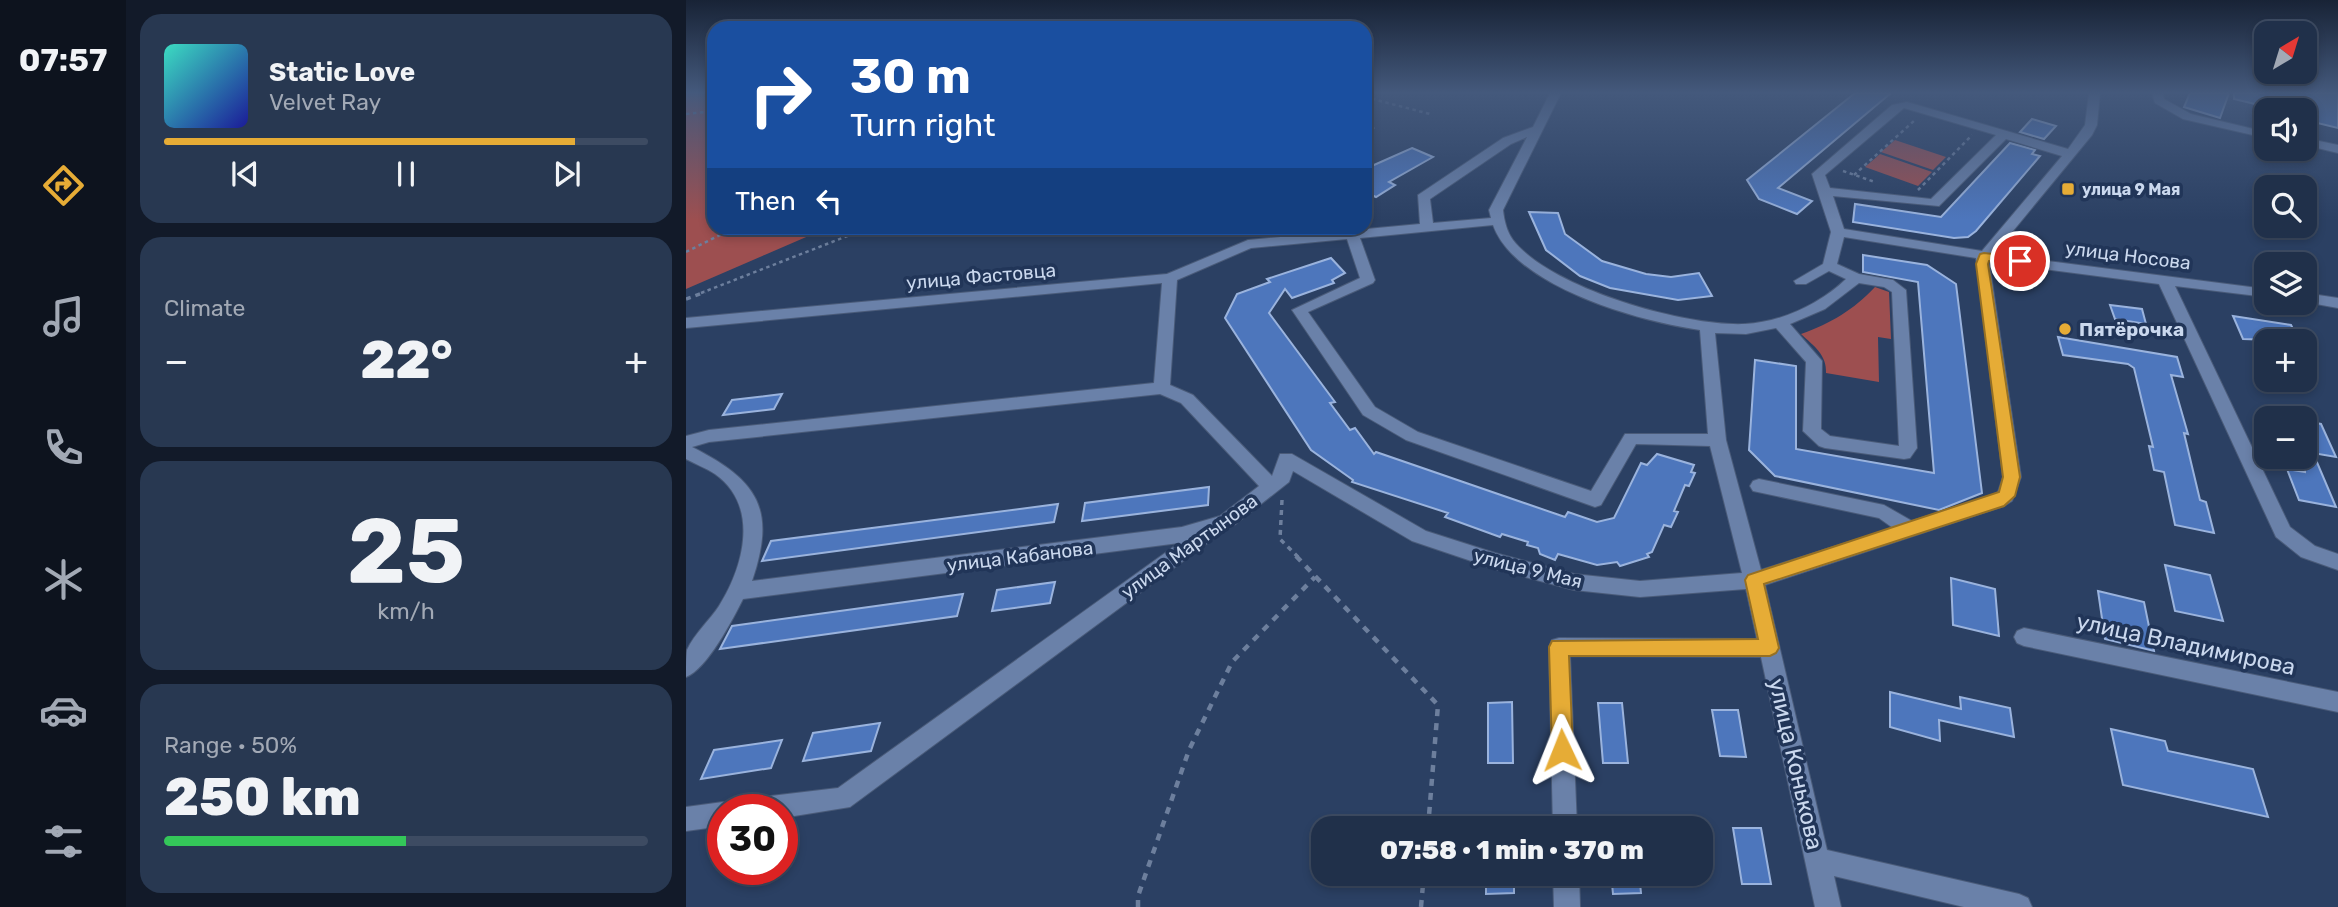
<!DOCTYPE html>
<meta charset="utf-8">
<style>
:root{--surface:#20304a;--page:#283851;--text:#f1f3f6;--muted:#a2a9b5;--line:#3d4b62;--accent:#e6ac36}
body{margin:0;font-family:Rubik,sans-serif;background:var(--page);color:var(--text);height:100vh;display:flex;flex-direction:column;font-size:26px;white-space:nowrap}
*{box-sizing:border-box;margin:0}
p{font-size:23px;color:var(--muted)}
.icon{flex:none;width:38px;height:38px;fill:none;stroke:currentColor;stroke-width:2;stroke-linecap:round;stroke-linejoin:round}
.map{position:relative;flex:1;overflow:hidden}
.sheet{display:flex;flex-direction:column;gap:14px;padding:14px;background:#121a29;width:560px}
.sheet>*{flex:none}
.top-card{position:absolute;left:21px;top:21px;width:665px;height:214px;border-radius:21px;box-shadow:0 4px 10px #0003,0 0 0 2px var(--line);background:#1a4fa0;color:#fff;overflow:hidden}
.needle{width:46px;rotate:38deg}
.tools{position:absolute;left:1568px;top:21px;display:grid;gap:14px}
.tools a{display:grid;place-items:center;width:63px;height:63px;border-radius:14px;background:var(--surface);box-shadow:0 4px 10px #0003,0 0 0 2px var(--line);font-size:35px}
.speed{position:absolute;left:21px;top:794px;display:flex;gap:14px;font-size:35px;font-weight:700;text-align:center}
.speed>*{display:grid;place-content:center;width:91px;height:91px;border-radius:50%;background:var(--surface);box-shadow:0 4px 10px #0003,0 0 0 2px var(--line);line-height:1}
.speed .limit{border:10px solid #d22;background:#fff;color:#111}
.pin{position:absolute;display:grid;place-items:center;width:60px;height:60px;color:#fff;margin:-30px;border:4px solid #fff;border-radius:50%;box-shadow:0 2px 7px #0007}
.me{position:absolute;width:77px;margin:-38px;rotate:358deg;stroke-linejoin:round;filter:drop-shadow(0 0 5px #0008)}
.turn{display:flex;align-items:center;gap:24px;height:147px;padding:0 28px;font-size:32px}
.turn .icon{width:91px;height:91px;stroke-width:2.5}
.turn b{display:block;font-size:49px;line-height:60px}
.then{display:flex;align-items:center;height:66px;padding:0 28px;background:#0003;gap:14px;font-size:26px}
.big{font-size:52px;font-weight:800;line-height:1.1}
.sheet .widget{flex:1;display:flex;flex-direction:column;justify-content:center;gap:10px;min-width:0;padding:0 24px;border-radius:21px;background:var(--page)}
.sheet .dial{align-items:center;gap:0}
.dial b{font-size:91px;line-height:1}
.song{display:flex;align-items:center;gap:21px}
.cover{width:84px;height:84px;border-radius:10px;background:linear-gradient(135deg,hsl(170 70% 55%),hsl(240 70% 35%))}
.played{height:7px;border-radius:4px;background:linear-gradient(90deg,var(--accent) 85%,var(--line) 85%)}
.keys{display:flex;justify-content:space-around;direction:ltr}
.heat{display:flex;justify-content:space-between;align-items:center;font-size:38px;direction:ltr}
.charge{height:10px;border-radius:5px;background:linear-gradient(90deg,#34c759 50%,var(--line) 0)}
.trip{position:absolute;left:625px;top:816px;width:402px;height:70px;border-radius:21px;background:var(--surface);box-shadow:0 4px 10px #0003,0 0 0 2px var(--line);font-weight:800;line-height:70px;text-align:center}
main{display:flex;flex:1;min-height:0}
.dock{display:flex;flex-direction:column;width:126px;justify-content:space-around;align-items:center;background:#0d131e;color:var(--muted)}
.dock .icon{width:49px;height:49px}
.dock .active{color:var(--accent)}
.dock b{font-size:32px;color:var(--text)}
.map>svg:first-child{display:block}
.green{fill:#9d4f50}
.building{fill:#4d76bc;stroke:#9ab3dd;stroke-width:2}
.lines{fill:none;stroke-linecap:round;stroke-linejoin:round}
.minor-casing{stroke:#4a5b79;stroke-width:2}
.path-far2{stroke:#6d7f9d;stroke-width:2.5;stroke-dasharray:3.5 3.5;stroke-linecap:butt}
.path-far1{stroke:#6d7f9d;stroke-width:3.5;stroke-dasharray:5 5;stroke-linecap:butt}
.path{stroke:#6d7f9d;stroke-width:4.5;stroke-dasharray:7 7;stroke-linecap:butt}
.minor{fill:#6a81a9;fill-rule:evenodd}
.route{fill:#e6ac36;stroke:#967023;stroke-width:2}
.poi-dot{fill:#e6ac36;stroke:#213558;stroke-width:2.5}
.labels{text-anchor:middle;stroke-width:7;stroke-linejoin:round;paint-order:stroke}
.far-poi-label{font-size:16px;font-weight:bold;fill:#cad8ee;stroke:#213558;text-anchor:start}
.street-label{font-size:19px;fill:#cad8ee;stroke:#213558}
.poi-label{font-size:19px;font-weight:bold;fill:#cad8ee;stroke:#213558;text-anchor:start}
.near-street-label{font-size:23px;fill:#cad8ee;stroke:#213558}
</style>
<main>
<nav class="dock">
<b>07:57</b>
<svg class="icon active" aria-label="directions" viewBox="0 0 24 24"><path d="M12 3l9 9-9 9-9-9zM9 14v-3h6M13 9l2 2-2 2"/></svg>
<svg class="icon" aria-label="music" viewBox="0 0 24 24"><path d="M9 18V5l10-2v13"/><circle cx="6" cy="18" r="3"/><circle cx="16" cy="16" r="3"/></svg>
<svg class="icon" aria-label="phone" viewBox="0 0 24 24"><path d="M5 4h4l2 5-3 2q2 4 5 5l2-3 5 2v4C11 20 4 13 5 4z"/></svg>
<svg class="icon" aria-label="climate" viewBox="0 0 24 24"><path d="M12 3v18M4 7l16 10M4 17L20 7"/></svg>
<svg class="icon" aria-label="car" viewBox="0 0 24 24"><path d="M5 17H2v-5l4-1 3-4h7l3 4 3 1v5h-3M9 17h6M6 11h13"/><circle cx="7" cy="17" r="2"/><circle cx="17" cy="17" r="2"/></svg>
<svg class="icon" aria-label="filters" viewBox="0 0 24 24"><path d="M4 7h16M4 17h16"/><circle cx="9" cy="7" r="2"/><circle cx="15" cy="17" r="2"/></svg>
</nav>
<section class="sheet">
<div class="widget">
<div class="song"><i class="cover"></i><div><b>Static Love</b><p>Velvet Ray</p></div></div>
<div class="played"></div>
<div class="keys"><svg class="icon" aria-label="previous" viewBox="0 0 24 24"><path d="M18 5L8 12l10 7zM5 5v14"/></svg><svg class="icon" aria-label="pause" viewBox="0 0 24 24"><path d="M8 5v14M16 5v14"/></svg><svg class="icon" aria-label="next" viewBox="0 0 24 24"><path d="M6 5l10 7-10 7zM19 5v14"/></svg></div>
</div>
<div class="widget"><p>Climate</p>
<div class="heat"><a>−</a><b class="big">22°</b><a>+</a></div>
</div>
<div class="widget dial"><b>25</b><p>km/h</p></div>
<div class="widget"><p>Range · 50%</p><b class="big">250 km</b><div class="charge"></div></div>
</section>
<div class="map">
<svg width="1652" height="907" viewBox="0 0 1652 907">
<rect width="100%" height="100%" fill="#2b4063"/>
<g class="green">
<polygon points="0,93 28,93 28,228 141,228 0,289"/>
<polygon points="1209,140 1260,157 1247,170 1195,152"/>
<polygon points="1194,154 1246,172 1232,186 1179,167"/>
<path d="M1189 287 1203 292 1205 339 1192 337 1193 382 1140 373C1141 355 1128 346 1115 334 1146 323 1167 310 1189 287Z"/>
</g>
<g class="building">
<polygon points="1169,93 1205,93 1092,188 1126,201 1111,214 1073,199 1061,180"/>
<polygon points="1504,93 1543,93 1534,118 1498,107"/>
<polygon points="1548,93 1652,93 1652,128 1619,120 1619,110 1594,110 1548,99"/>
<polygon points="1346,119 1370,126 1358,139 1334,132"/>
<polygon points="1324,143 1349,150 1346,154 1354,156 1290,231 1282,237 1268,238 1167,222 1169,204 1255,217"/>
<polygon points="726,148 747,157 703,182 709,185 690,197 679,192 679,169"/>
<polygon points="843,212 872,213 879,234 916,261 960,274 985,277 1013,273 1026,296 992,300 924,288 894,276 860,250"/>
<polygon points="1177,255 1241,265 1270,284 1296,493 1253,510 1089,476 1063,450 1069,360 1110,366 1110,449 1248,473 1232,282 1177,272"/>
<polygon points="645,258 659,273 646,280 648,283 606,298 599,289 583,313 649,402 644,403 664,430 669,428 688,454 690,452 879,517 882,512 911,522 928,518 955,463 961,465 971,454 1008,465 1005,472 1009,473 1003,486 999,485 988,511 992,512 985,527 978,525 966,552 961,554 963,557 934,566 931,562 911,565 872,554 869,560 854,554 852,548 841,545 842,542 816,534 814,537 759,517 762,513 666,482 667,480 625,450 539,318 551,294 584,282 581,279"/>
<polygon points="1424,305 1456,309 1460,324 1429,319"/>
<polygon points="1547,316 1605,325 1613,341 1557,339"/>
<polygon points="1372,337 1491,357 1497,377 1485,375 1502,434 1498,433 1514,500 1520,502 1528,533 1489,525 1478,472 1468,470 1463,446 1467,447 1448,368 1442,364 1377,355"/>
<polygon points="96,394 88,409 37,415 46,400"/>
<polygon points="1619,421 1635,424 1650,457 1627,453 1650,507 1613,500 1601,469 1619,472"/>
<polygon points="523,487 522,505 396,521 399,503"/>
<polygon points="372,504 368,522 76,561 85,541"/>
<polygon points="1479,565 1524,575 1537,621 1489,611"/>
<polygon points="1265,578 1309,589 1313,636 1267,625"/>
<polygon points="369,582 364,603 306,611 311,590"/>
<polygon points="1412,591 1458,602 1468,651 1419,639"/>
<polygon points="277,594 271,616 34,649 46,626"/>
<polygon points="1204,692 1275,709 1274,697 1324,708 1328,737 1253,720 1254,741 1204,727"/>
<polygon points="826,702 827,763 802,763 802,703"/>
<polygon points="912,703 936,703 942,763 917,763"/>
<polygon points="1026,710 1052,710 1060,757 1034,756"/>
<polygon points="194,723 185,751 117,761 127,733"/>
<polygon points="1425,729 1479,741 1482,751 1567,769 1582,817 1437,785"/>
<polygon points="96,740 85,768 15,779 28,750"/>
<polygon points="1047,828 1075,828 1085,884 1056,884"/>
<polygon points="800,873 828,873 828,893 800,894"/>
<polygon points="925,873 953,873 955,893 927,894"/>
</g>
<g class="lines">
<g class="minor-casing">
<g id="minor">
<path d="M864 93H875L817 210C818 220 821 232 827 240 865 289 1001 327 1059 324 1096 322 1134 304 1160 279L1143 271 1120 284H1110L1108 281 1137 264 1145 232 1126 174 1206 105 1221 102 1382 149 1399 125 1403 93H1414L1411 125 1406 135 1308 254 1580 289V297L1489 286 1604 527 1629 546 1652 554V570L1615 557 1590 537 1473 284 1303 262 1335 477 1326 501 1318 506 1079 585 1141 850 1333 894 1342 898 1346 907H1278L1148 876 1155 907H1129L1075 657 884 656 891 828H867L863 647 866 640 873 638 1071 639 1060 589 954 597 888 590 809 569 726 541 607 471 603 482 547 526 533 531 531 536 164 807 96 818V810H56L60 802 68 798 152 788 493 543 57 599C47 619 21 669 0 677 0 669 0 656 1 650 8 634 24 620 33 606 58 566 74 506 29 474 20 468 9 464 0 459V436L23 430 468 383 476 283 0 328V318L481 274 562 240 734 224 732 195 817 138 847 127ZM1218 108 1310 135 1245 199 1144 188 1139 175ZM841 137 803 210 805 218 747 223 744 199 825 144ZM1320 139 1376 156 1296 251 1158 229 1147 196 1253 206ZM807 225C829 287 955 322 1014 330L1022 434H939L905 491 732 432 689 407 622 312 687 283 689 280 674 238ZM1158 237 1290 258 1317 477 1312 492 1306 496 1226 521 1198 505 1073 479 1067 481 1064 486 1067 491 1193 518 1207 528 1075 570 1040 440 1029 333 1060 334 1090 328 1120 362 1117 431 1133 446 1139 448 1218 459 1224 458 1231 448 1220 290 1207 280 1173 274 1151 264ZM661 239 674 278 606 310 677 415 720 440 909 507 915 505 950 444 1024 446 1056 573 954 581 888 574 809 553 740 531 606 454H594L586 476 507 395 484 385 491 280 565 248ZM1173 283 1198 287 1206 292 1213 446 1144 436 1135 429 1136 361 1104 324 1139 309ZM474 394 495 403 573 486 534 516 496 527 66 581C91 508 71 480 6 447L23 442Z"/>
<polygon points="1466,93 1477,93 1478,99 1505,114 1580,132 1580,138 1497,119 1469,103"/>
<polygon points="1619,138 1652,145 1652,153 1619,145"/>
<polygon points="1619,293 1652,298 1652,308 1619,302"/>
<polygon points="1338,628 1652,692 1652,712 1338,646 1331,643 1328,637 1331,631"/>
<polygon points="37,802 45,806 47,810 37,810 37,826 0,831 0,807"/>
<polygon points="867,873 893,873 894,907 868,907"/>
</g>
</g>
<g class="path-far2">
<polyline points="679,97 744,114"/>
<polyline points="0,114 28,111"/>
<polyline points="679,132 691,126"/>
<polyline points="1157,171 1189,182"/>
<polyline points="1168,175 1229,120"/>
<polyline points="1232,190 1286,135"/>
<polyline points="0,252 48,228"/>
<polyline points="15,293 182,228"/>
</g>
<g class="path-far1">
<polyline points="0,299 19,292"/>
<polyline points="596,500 594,539 612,557"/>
</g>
<g class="path">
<polyline points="610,556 752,705 742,828"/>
<polyline points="452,907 452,896 503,750 546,662 629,577"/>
<polyline points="735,907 738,873"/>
</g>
<use href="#minor" class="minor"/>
</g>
<linearGradient id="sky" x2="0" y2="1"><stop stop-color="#182336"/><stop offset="0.42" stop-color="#44597c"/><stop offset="1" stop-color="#44597c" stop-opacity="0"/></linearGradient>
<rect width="1652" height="220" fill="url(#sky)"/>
<polygon class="route" points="1298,253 1334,257 1340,261 1334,265 1303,261 1302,264 1334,477 1329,496 1318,506 1078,584 1093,648 1090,653 1084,656 883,656 887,750 884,757 876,760 869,757 866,750 863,647 866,641 1072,639 1059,580 1062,575 1313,492 1317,477 1290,264 1294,254"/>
<g class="poi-dot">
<rect x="1375" y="182" width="14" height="14" rx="3.5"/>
<circle cx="1379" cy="329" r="7"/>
</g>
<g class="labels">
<g class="far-poi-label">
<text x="1396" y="195">улица 9 Мая</text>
</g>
<g class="street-label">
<text transform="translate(1442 255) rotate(7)" y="7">улица Носова</text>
<text transform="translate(295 276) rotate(-5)" y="7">улица Фастовца</text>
<text transform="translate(503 546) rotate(-36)" y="7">улица Мартынова</text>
<text transform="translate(334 556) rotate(-7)" y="7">улица Кабанова</text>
<text transform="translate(842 568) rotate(14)" y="7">улица 9 Мая</text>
</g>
<g class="poi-label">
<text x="1393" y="336">Пятёрочка</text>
</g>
<g class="near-street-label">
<text transform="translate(1500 644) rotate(12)" y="8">улица Владимирова</text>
<text transform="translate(1110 764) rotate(77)" y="8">улица Конькова</text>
</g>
</g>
</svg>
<div class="tools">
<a><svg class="needle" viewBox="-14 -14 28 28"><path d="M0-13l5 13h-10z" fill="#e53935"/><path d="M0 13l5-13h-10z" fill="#a2a9b5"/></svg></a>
<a><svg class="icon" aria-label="sound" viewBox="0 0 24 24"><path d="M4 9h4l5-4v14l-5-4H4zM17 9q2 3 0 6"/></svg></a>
<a><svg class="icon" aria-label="search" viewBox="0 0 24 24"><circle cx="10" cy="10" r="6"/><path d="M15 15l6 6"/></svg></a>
<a><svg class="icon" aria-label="layers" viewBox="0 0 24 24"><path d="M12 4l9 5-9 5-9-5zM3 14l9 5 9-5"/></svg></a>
<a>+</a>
<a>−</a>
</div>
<div class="speed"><div class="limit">30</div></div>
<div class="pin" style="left:1334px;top:261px;background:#d93025"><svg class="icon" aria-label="arrive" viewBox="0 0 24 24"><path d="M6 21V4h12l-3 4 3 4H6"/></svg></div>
<svg class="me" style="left:876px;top:750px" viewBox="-20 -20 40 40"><path d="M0-17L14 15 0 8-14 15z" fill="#e6ac36" stroke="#fff" stroke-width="4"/></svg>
<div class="trip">07:58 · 1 min · 370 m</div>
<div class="top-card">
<div class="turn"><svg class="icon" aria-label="right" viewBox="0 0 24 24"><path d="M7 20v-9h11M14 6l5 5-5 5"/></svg><div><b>30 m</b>Turn right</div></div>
<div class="then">Then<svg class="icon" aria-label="left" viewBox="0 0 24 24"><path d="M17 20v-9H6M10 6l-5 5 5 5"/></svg></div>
</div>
</div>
</main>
